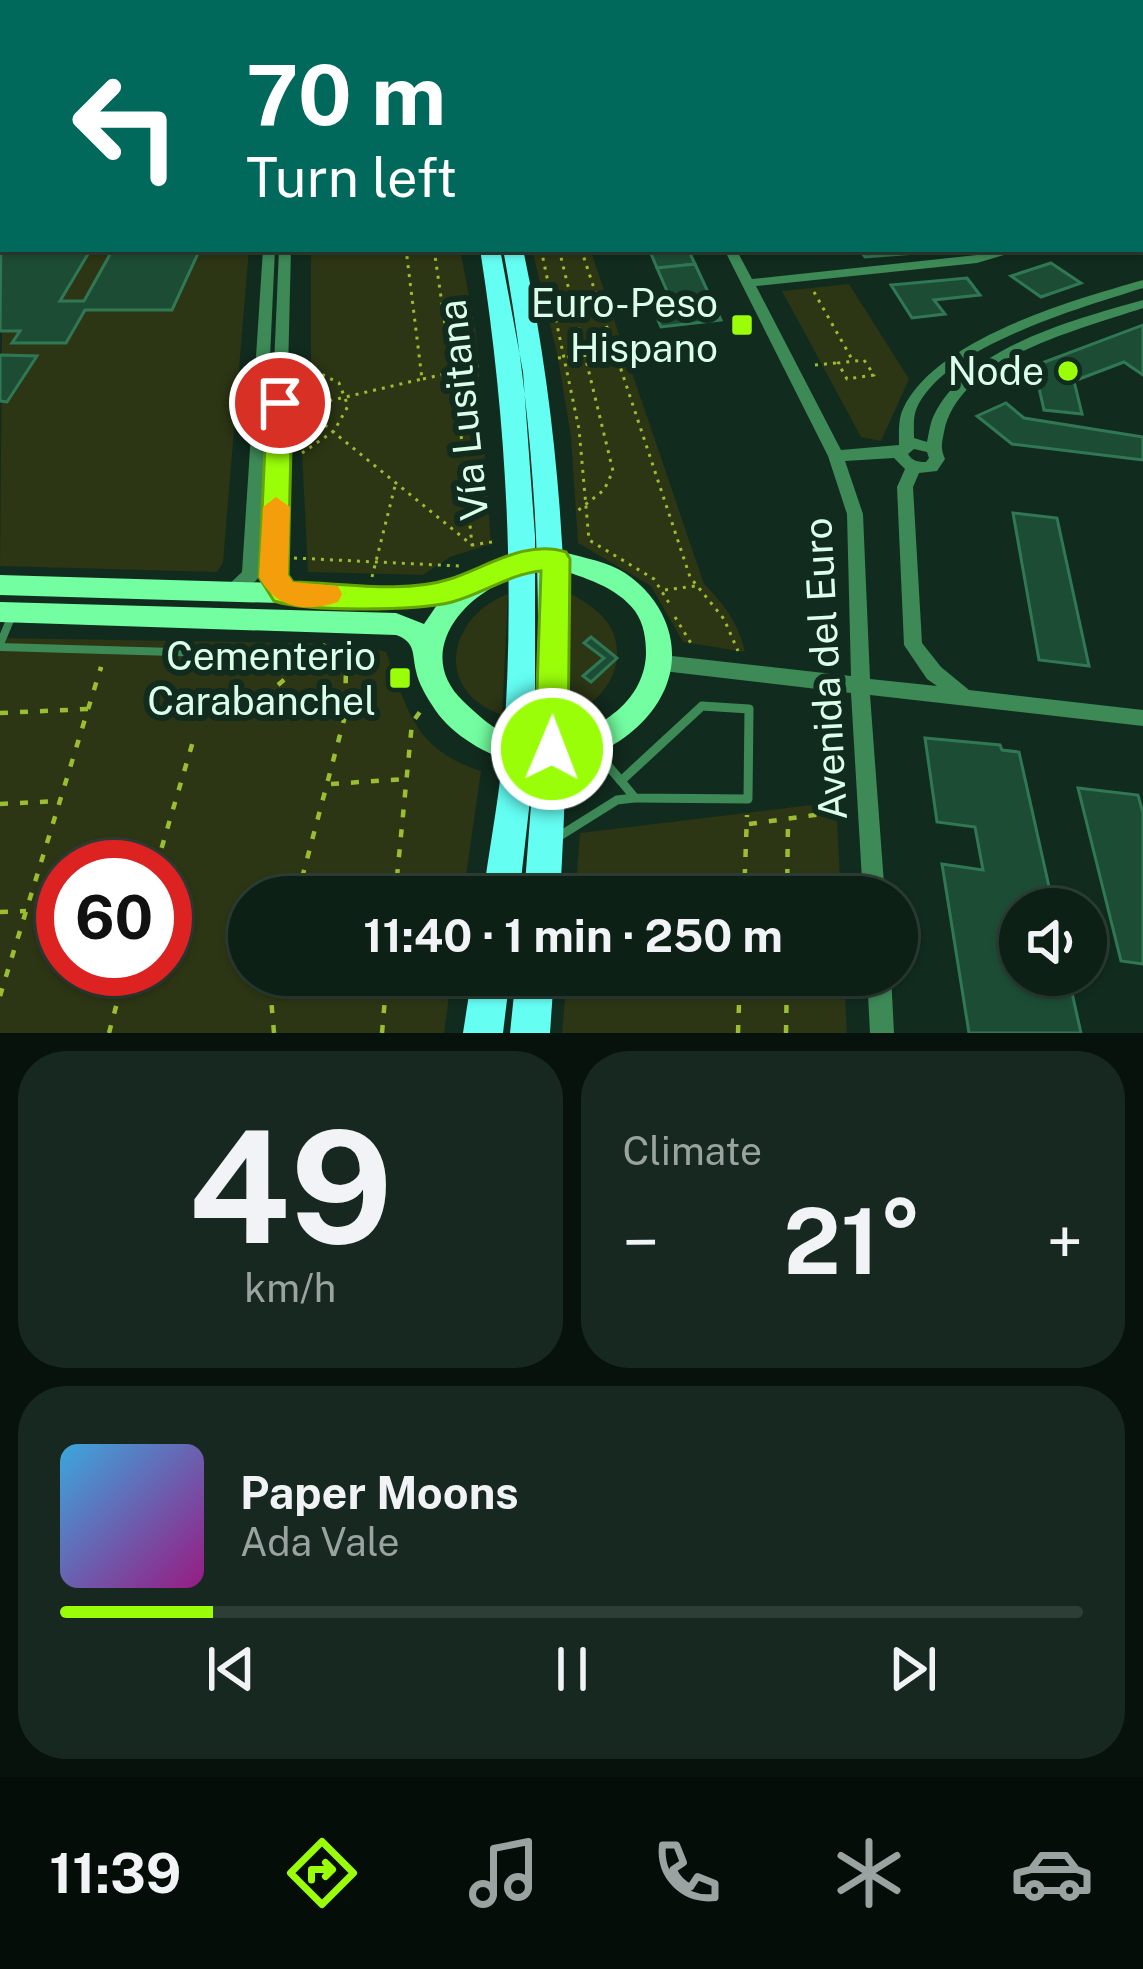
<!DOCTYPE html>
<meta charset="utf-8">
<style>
:root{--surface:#0d2016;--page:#16281f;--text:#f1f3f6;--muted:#9aa3a1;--line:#2d3e35;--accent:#9afe09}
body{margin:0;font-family:"Public Sans",sans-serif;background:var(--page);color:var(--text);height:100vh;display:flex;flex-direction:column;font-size:45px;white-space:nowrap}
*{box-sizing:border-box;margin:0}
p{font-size:39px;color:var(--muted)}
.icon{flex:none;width:66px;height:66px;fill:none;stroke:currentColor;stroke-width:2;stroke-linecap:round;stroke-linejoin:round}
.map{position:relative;height:1033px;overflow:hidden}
.sheet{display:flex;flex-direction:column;gap:18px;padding:18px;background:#07120c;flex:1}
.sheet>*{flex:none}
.banner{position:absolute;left:0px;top:0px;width:1143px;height:252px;box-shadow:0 3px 9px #0004,0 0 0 3px var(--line);background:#00695c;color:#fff;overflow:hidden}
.fabs{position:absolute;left:999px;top:888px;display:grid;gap:24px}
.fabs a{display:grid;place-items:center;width:108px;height:108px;border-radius:50%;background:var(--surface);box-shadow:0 3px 9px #0004,0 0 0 3px var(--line);font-size:60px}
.speed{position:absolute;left:36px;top:840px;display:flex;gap:24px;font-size:60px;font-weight:700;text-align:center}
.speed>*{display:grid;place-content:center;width:156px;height:156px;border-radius:50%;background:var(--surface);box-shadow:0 3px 9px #0004,0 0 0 3px var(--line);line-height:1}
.speed .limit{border:18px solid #d22;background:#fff;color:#111}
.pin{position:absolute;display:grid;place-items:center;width:102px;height:102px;color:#fff;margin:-51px;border:6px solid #fff;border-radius:50%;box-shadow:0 3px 12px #0007}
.me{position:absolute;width:132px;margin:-66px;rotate:1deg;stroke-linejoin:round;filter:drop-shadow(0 0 9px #0008)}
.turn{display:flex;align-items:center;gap:42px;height:252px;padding:0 48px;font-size:54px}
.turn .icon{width:156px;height:156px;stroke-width:2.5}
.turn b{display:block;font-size:84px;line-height:102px}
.big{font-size:90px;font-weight:700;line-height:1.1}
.sheet .card{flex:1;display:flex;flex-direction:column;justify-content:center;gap:18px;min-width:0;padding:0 42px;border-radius:48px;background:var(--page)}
.sheet .dial{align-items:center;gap:0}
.dial b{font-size:156px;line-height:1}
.song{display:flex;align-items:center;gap:36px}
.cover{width:144px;height:144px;border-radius:18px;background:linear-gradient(135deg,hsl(200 70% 55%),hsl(310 70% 35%))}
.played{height:12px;border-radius:6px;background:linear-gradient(90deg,var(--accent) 15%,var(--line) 15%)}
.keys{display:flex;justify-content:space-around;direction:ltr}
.heat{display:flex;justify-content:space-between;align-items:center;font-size:66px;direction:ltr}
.sheet .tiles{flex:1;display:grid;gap:18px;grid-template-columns:1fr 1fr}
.card:last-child{grid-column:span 2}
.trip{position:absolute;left:228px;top:876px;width:690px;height:120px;border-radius:60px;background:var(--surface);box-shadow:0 3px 9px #0004,0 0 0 3px var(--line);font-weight:700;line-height:120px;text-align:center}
.menu{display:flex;height:192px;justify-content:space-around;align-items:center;background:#050d09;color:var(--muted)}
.menu .icon{width:84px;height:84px}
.menu .current{color:var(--accent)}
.menu b{font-size:54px;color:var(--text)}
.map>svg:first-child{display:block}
.green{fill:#2c3514;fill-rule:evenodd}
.building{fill:#1d4c35;stroke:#307854;stroke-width:3}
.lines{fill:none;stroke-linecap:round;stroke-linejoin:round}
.path-far1{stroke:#9bbd31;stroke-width:3;stroke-dasharray:3 6;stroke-linecap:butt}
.path{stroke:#9bbd31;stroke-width:4.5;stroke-dasharray:8 12;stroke-linecap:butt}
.lane-far1{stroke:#3d8a57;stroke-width:8}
.lane{stroke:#3d8a57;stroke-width:9}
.street{fill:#3d8a57;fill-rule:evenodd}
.secondary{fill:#73fea1;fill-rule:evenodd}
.primary{fill:#64fef3;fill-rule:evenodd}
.highway{fill:#5875fe;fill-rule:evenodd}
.route{fill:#9afe09;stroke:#64a506;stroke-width:3}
.slow{fill:#f59e0b}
.poi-dot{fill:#9afe09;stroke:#112b1e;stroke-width:4.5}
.labels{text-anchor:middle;stroke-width:12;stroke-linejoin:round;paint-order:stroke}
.poi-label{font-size:39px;fill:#dcffeb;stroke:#112b1e;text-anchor:end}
.street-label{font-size:39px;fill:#dcffeb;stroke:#112b1e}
</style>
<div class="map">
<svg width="1143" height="1033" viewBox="0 0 1143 1033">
<rect width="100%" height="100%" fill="#112b1e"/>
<g class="green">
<polygon points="3,219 3,249 249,249 223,563 217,572 0,566"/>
<polygon points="311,249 460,249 476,333 491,544 450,557 423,575 308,572 302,453 311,361"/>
<path d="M532 249H590L704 584C724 604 739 624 745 652L683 642 651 586 578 543 571 437 558 358Z"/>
<polygon points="849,284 909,379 881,441 861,437 782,291"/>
<path d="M508 594 502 715C433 691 447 617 508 594Z"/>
<path d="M571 594C597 608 619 625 617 657L591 638 585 644 604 658 584 677 591 682 617 658C614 685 595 704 571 714Z"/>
<path d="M0 638 357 644 386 652C409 713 414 749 481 771L463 897H249V975H452L444 1033H0ZM63 867H165V969H63Z"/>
<polygon points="836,802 841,897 575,897 580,833"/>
<polygon points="567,975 844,975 847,1033 562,1033"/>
</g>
<g class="building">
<polygon points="1,225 3,249 91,249 60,301 84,301 113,249 200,249 172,310 85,310 66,343 12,343 20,331 0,331"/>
<polygon points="649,249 688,249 695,264 657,268"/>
<polygon points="859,249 927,249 929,252 865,257"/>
<polygon points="1051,263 1081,283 1041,297 1011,276"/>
<polygon points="695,264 721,320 661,327 652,307 659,306 656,300 670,298 657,268"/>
<polygon points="967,278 980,295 934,300 945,314 912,318 891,285"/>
<polygon points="1143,325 1143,375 1124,362 1074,381 1082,414 1044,410 1034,366"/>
<polygon points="0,355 37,356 7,402 0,401"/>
<polygon points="1006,403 1024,418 1143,437 1143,460 1012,444 977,416"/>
<polygon points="1013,513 1057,518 1089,666 1039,660"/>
<polygon points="591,637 617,658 591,682 583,676 604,658 584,643"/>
<polygon points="925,738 1000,745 1002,750 1019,752 1054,909 1020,909 1020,975 1068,975 1081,1033 969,1033 942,864 983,870 975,827 937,822"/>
<polygon points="1078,788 1138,795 1143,813 1143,964 1121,961"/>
</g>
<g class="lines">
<g class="path-far1">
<polyline points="530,3 537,0"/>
<polyline points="675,3 681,0"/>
<polyline points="434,249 461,434 472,545"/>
<polyline points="541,249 579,429 589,540 654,579 669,603"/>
<polyline points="559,249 613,471 604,490 576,512"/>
<polyline points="581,249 690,577 724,619 738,651"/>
<polyline points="814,292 853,361"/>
<polyline points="558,358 616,352"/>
<polygon points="864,360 874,375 847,379 838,363"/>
<polyline points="815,365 836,363"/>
<polyline points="423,379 484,365"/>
<polyline points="303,407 422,379 406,249"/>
<polyline points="304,408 472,545 498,541"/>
<polyline points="302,453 334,431 348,406 339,383 303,365"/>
<polyline points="294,558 459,566"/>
<polyline points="372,577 396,482"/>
<polyline points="665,590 695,586"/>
<polyline points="675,617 692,645"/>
<polyline points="101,670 102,665"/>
<polyline points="296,670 325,644"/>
<polyline points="346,670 346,647"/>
</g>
<g class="path">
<polyline points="278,685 299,667"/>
<polyline points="0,713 88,709"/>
<polyline points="331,784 405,779"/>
<polyline points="0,804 58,801"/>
<polyline points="749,824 837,812"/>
<polyline points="156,867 194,738"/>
<polyline points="297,897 345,716 346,667"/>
<polyline points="395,897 412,723 422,709"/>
<polyline points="744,897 747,815"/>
<polyline points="787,897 788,821"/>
<polyline points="0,912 26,911"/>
<polyline points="0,996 101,667"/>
<polyline points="109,1033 126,969"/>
<polyline points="274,1033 271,998 277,975"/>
<polyline points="382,1033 387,975"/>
<polyline points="738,1033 740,975"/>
<polyline points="786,1033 787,975"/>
</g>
<g class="lane-far1">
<polyline points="0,644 13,613"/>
<polyline points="0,647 243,654"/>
</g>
<g class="lane">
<polygon points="702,706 749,709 748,799 635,798 621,781"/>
<polyline points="593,748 621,781"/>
<polyline points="558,837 617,800 634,798"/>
</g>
<g class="street">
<polygon points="622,0 635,0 640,3 627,3"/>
<polygon points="752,0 765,0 770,3 757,3"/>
<polygon points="889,0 899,0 896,3 886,3"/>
<polygon points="944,0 954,0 951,3 941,3"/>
<polygon points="1068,0 1079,0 1083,3 1072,3"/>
<polygon points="1140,26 1143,27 1143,34 1140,33"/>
<polygon points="1140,122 1143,123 1143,129 1140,128"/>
<rect x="0" y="190" width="3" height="10"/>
<path d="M263 249H275L260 575C253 586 238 600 225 596L222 591 242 572Z"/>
<polygon points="279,249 291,249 283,576 293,593 290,598 278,598 265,577"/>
<path d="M724 249H736L752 279 977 255 1003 249H1024L977 263 756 286 841 450 899 445C899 434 898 419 903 409 935 339 1073 300 1143 280V288C1083 307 941 347 916 410 913 418 914 430 914 438L927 442C929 433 930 423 934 415 967 347 1076 319 1143 300V308C1081 329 958 358 944 432 942 443 940 448 945 459L937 471 919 473 913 487 922 643 941 667 969 690 1143 710V726L870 695 885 897H863L851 693 663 671 656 668 654 663 656 658 663 655 851 676 847 514 828 456ZM914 449 927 452 929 458 926 462C918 462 912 461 908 454ZM894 458 905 469 897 487 904 645 927 679 937 686 870 679 863 514 845 461Z"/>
<polygon points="867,975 891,975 894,1033 870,1033"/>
</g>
<g class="secondary">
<polygon points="472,0 490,0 492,3 474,3"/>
<rect x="0" y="45" width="3" height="8"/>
<polygon points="0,69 3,69 0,78"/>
<path d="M556 550C576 556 600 560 618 569 637 579 653 596 662 614 706 702 596 783 514 762 483 754 448 732 432 705 426 696 418 682 416 671 412 654 416 642 396 635L0 622V602L396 613 424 624 439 602 416 607 0 595V575L416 587 468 578 512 558ZM556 568C584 578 616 586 635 611 644 624 646 639 646 654 644 714 571 748 517 737 496 733 479 716 464 702 420 661 450 610 495 586 514 575 535 572 556 568Z"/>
</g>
<g class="primary">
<polygon points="416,0 430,0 416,3"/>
<path d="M480 249H500L523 372 535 536V740C544 575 533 412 503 249H523C569 465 573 678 560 897H524L534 765 519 897H483C489 849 499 800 503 752 516 584 506 414 480 249Z"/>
<polygon points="472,975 510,975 503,1033 463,1033"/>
<polygon points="516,975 554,975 550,1033 510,1033"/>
</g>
<g class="highway">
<polygon points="59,0 93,0 57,3"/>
<polygon points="111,0 134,0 109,3"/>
<rect x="0" y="26" width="3" height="10"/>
</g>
</g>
<path class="route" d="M280 395 292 403 288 575 293 582C342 583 403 594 450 579 487 567 526 539 566 552L570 559 568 749 563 760 552 764 540 760 535 749 541 571C509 574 483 594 452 602 416 611 309 612 274 601L259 577 267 403Z"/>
<path class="slow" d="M276 497 290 507 288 575 293 582 338 586 342 594 338 602C304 613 276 608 259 577L263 507Z"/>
<g class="poi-dot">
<rect x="730" y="313" width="24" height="24" rx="6"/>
<circle cx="1068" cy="371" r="12"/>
<rect x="388" y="666" width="24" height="24" rx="6"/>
</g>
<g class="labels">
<g class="poi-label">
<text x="718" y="317">Euro-Peso<tspan x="718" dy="45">Hispano</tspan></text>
<text x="1044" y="385">Node</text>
<text x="376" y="670">Cementerio<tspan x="376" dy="45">Carabanchel</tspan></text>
</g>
<g class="street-label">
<text transform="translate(463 410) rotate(-96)" y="14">Vía Lusitana</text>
<text transform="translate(825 669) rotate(-93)" y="14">Avenida del Euro</text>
</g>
</g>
</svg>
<div class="fabs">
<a><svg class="icon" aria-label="sound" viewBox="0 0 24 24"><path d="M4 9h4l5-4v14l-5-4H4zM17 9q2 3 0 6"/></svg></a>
</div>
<div class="speed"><div class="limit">60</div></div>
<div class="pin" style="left:280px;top:403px;background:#d93025"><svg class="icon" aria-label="arrive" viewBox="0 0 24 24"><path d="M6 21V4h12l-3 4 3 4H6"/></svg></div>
<svg class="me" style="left:552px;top:749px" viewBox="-20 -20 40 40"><circle r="17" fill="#9afe09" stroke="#fff" stroke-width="3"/><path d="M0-11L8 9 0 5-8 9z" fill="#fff"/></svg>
<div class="trip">11:40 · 1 min · 250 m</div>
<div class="banner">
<div class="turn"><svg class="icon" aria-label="left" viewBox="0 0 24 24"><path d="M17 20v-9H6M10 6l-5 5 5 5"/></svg><div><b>70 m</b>Turn left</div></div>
</div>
</div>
<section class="sheet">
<div class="tiles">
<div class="card dial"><b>49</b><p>km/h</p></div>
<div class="card"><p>Climate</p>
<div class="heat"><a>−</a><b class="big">21°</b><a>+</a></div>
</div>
<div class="card">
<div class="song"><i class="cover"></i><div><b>Paper Moons</b><p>Ada Vale</p></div></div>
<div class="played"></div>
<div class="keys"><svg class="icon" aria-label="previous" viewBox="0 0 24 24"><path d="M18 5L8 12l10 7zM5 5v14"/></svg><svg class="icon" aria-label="pause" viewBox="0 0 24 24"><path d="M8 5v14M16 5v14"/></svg><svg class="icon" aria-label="next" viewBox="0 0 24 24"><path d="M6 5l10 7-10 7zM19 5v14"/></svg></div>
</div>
</div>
</section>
<nav class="menu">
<b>11:39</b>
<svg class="icon current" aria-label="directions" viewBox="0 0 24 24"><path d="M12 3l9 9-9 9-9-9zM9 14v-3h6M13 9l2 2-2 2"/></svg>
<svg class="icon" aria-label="music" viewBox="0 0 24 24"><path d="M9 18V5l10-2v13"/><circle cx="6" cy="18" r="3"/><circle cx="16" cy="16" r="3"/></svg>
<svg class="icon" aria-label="phone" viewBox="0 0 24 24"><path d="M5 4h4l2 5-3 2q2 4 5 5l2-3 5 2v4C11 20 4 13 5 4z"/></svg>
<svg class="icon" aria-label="climate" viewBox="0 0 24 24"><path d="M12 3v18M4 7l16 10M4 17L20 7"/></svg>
<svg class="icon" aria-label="car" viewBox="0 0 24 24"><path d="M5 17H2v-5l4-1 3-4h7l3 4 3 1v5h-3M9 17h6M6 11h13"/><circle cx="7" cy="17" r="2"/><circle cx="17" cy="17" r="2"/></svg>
</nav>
